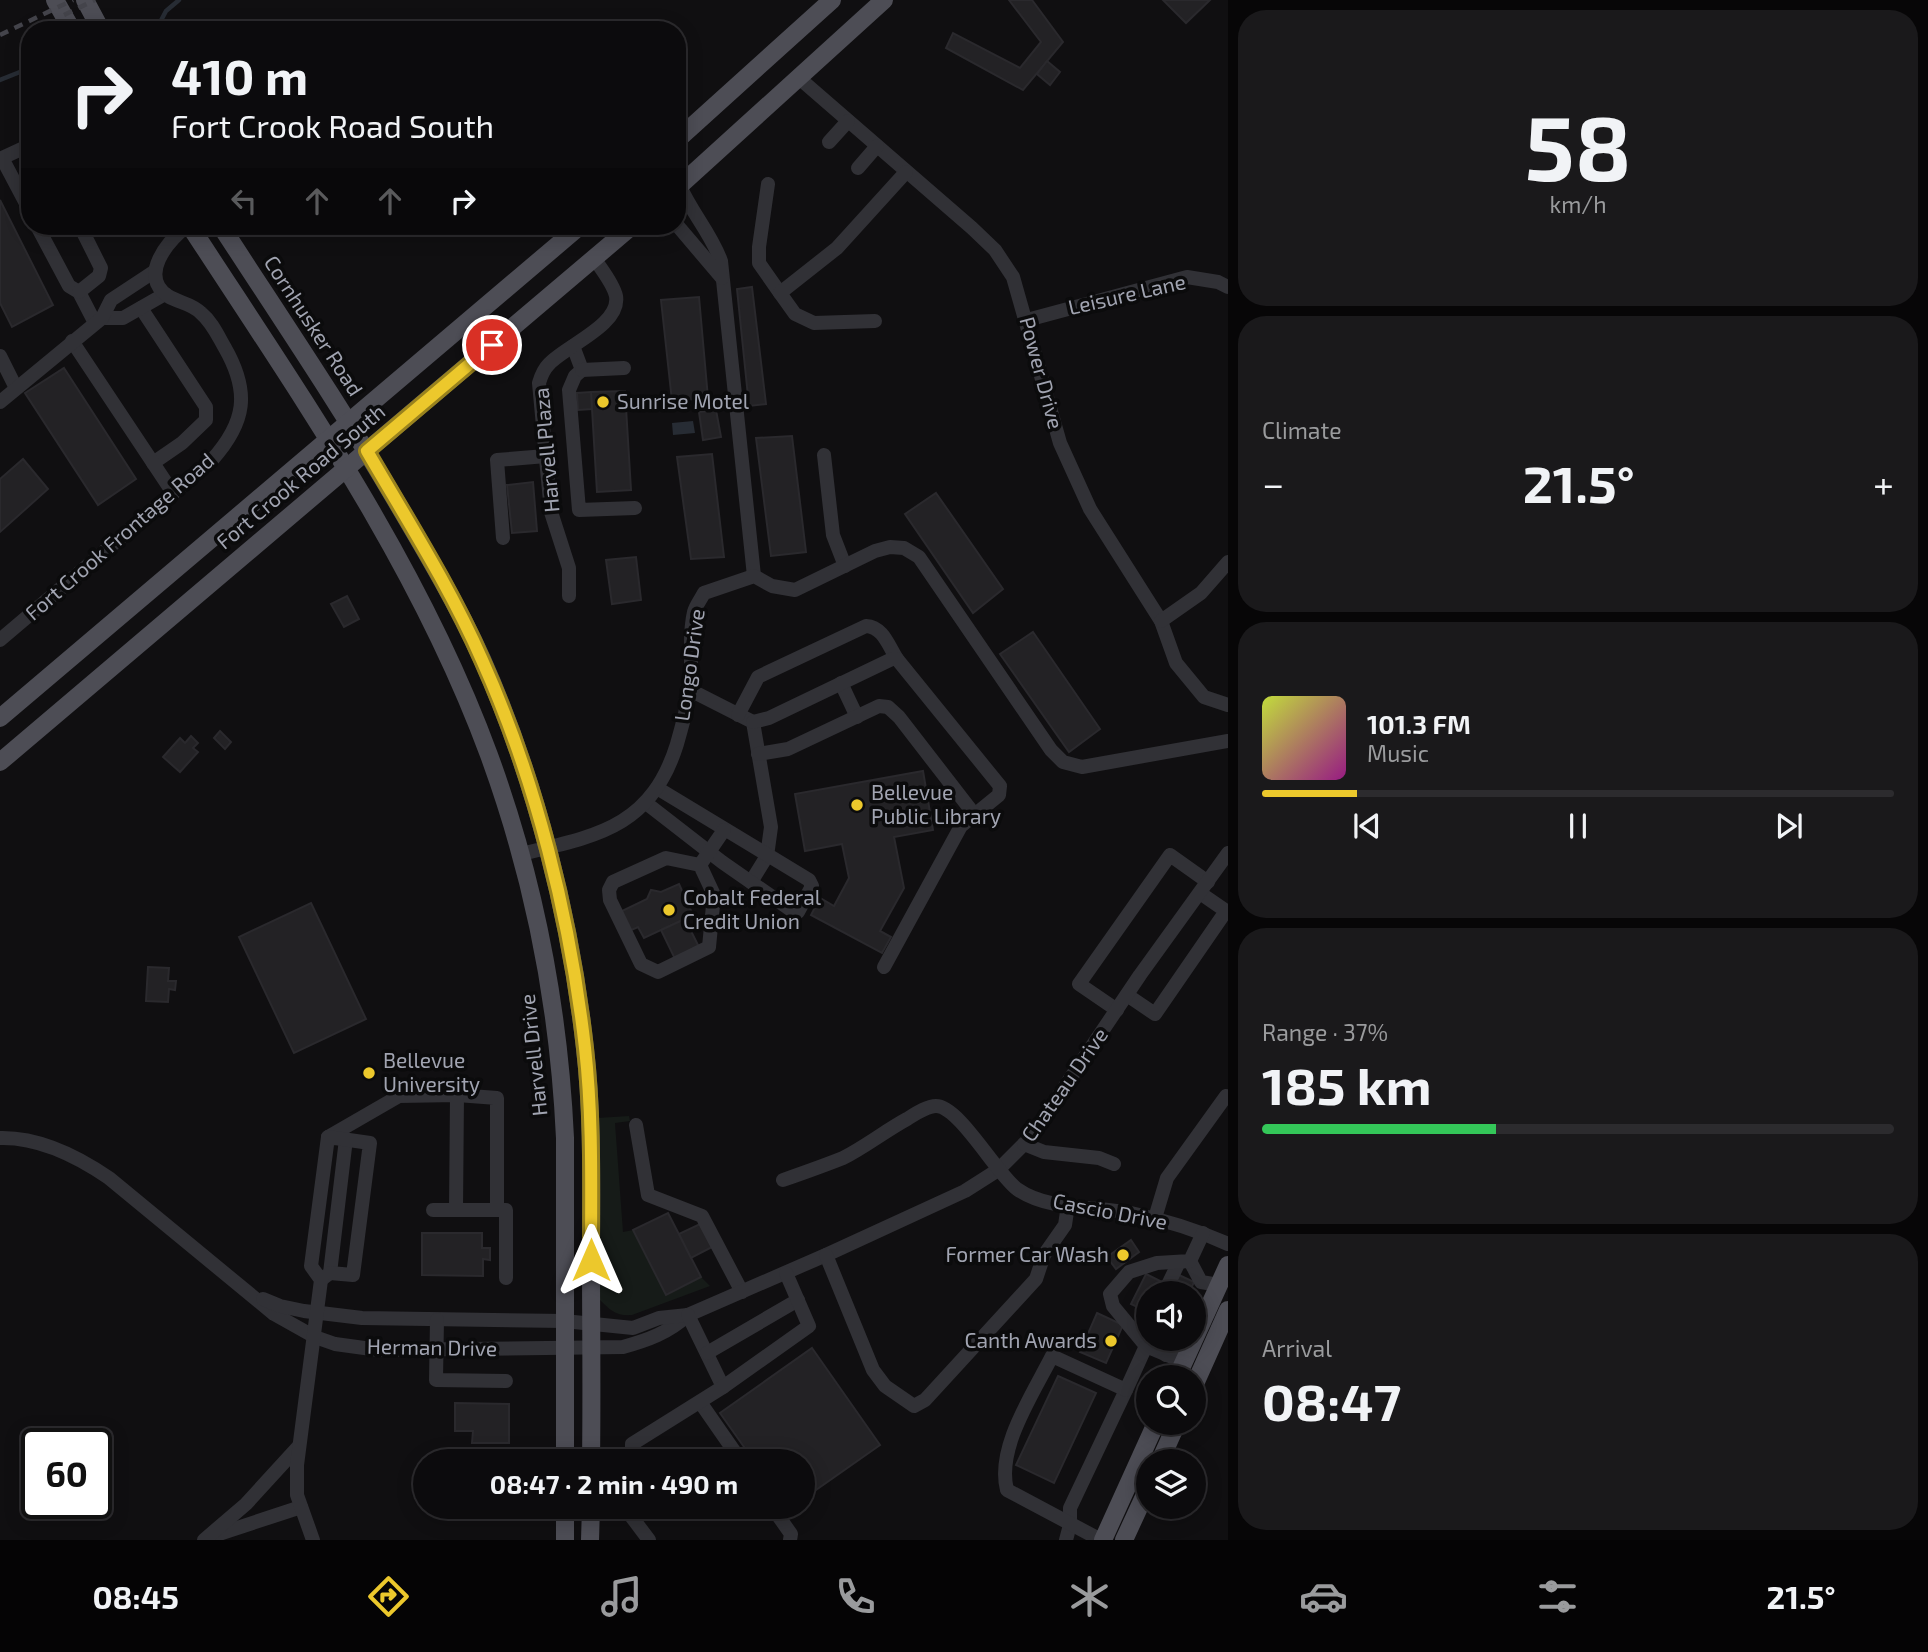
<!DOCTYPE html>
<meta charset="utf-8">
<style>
:root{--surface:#0c0b0d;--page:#1a191b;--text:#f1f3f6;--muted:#9a9b9d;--line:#2c2b2e;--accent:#ecc82c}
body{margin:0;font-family:"Exo 2",sans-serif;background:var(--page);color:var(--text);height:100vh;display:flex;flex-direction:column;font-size:26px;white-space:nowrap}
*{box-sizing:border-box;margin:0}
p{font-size:23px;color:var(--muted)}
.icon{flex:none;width:38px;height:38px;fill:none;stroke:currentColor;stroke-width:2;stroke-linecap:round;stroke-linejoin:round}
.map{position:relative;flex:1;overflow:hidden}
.sheet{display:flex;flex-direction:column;gap:10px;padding:10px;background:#070607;width:700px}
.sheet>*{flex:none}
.hud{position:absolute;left:21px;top:21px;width:665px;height:214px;border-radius:28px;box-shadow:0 4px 18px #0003,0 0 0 2px var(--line);background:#0c0b0d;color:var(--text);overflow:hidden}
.tools{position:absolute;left:1136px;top:1281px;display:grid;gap:14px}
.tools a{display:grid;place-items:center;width:70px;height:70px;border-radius:50%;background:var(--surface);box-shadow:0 4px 18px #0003,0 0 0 2px var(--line);font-size:35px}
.speed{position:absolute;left:21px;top:1428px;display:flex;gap:14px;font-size:35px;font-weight:700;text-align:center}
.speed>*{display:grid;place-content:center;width:91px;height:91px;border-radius:50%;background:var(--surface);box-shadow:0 4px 18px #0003,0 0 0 2px var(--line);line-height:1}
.speed .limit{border:4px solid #111;border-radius:10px;background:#fff;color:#111}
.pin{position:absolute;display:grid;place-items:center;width:60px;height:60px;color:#fff;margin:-30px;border:4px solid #fff;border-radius:50%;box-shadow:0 2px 7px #0007}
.me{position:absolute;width:77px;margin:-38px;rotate:0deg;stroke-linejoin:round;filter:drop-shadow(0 0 5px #0008)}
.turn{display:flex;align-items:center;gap:24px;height:147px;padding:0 35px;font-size:32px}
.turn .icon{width:91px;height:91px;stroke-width:2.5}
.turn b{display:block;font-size:49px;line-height:60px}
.lanes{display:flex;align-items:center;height:66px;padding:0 35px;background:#0003;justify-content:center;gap:35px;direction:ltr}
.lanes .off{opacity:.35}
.big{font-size:52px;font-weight:700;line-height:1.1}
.sheet .tile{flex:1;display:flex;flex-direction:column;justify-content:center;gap:10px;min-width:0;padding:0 24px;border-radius:28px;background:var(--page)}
.sheet .dial{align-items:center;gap:0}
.dial b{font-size:91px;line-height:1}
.song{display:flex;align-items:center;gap:21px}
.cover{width:84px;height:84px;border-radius:10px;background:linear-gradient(135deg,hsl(70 70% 55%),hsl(310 70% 35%))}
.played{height:7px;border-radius:4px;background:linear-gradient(90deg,var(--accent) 15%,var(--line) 15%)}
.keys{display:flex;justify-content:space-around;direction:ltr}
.heat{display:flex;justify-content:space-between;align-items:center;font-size:38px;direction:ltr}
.charge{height:10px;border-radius:5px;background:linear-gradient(90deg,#34c759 37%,var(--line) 0)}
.trip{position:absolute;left:413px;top:1449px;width:402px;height:70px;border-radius:35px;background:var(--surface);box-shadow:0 4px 18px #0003,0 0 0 2px var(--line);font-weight:700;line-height:70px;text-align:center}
.tabs{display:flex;height:112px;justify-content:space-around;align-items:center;background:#050405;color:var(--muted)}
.tabs .icon{width:49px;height:49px}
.tabs .current{color:var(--accent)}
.tabs b{font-size:32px;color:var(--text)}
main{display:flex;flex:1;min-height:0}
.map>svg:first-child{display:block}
.green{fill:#161b18}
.water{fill:#272c34}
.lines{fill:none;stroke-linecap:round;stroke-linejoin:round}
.stream{stroke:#272c34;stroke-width:4.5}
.building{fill:#232225;stroke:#2a292d;stroke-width:2}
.minor{stroke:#313136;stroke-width:14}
.major{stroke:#4d4d55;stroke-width:18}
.rail{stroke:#44444b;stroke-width:4.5;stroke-dasharray:9 7;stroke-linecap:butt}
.route-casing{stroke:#99821d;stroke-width:18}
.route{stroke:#ecc82c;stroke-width:12}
.poi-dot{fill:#ecc82c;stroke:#0b0b0c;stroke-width:2.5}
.labels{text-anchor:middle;stroke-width:7;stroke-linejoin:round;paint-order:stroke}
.street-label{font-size:21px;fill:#a1a4b1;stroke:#0b0b0c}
.poi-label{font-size:21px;fill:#a1a4b1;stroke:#0b0b0c;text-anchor:start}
</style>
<main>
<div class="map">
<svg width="1228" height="1540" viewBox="0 0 1228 1540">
<rect width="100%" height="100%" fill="#100f11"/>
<path class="green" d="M629 1116 630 1121 615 1123 623 1232 633 1230 666 1295 701 1277 710 1286 632 1315C616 1316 611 1311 600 1300L597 1118Z"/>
<polygon class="water" points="693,421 695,433 673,435 672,423"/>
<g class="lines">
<g class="stream">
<polyline points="156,30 166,11 179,0"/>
<polyline points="0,80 30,68"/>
</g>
</g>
<g class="building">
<polygon points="1009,0 1032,0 1063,42 1023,90 946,48 953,33 1020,68 1041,42"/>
<polygon points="1163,0 1210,0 1186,23"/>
<polygon points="1047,61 1060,72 1050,85 1037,74"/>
<polygon points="0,200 53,305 12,327 0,303"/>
<polygon points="752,287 766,404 749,406 737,289"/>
<polygon points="699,297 708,398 672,401 661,300"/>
<polygon points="64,368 136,479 98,505 25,393"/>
<polygon points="625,391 631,490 597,492 591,392"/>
<polygon points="591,392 592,409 578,410 577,393"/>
<polygon points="716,410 721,437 703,440 699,412"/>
<polygon points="792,436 806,552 771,556 756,438"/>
<polygon points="712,454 724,557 691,559 677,457"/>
<polygon points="23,459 48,489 0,532 0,479"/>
<polygon points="533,482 537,531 512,533 507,485"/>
<polygon points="936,493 1003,589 973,613 905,514"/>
<polygon points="636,557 641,600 612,604 606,560"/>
<polygon points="347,596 359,619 344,627 331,604"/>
<polygon points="1033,632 1100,729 1069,752 1000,654"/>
<polygon points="220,731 231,742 225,749 214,738"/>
<polygon points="191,736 198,743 193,748 198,752 180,772 163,757 180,738 185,743"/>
<polygon points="923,771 933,830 894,837 904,888 880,931 891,937 882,953 811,915 820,898 834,906 849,878 842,844 805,851 795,794"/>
<polygon points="679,884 693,915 644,938 638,927 629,931 620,912 647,899 651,890 661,892"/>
<polygon points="311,903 366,1019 294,1053 239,937"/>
<polygon points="685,919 700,949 676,961 661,930"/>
<polygon points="148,967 169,968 168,981 176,981 175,990 169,989 168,1002 146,1001"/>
<polygon points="668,1213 701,1277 666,1295 633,1230"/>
<polygon points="700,1224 712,1247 691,1258 679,1234"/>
<polygon points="422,1233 482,1233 482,1248 490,1248 490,1260 483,1259 483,1276 422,1275"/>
<polygon points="1131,1240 1139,1252 1116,1269 1107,1257"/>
<polygon points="1146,1274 1166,1284 1161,1293 1148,1293 1148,1312 1131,1304"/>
<polygon points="1179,1275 1194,1282 1189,1293 1171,1293"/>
<polygon points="1097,1313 1123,1325 1106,1363 1080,1352"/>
<polygon points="812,1348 880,1445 803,1499 803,1461 754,1461 720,1413"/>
<polygon points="1058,1376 1096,1393 1054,1483 1016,1465"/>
<polygon points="455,1403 509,1404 509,1443 472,1443 473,1431 455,1431"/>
</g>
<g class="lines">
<g class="minor">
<polyline points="799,78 972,228 995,250 1013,277 1060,443 1090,509 1161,621 1176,663 1204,697 1228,705"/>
<polyline points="829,142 848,121"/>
<polyline points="30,145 2,158 30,211"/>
<polyline points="858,168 877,146"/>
<polyline points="768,184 759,247 759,263 780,293"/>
<path d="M680 186C691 212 711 233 721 261L754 576"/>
<polyline points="677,225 722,278"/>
<polyline points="37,226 69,286 79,292 95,323"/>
<polyline points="79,292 99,276 101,268 80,226"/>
<polyline points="141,308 206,407 206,420 182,443 153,463"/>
<polyline points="102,318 123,318 165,294"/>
<polyline points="1027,320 1187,277 1218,282 1228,287"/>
<polyline points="875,321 814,323 795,314 780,293 837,248 906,172"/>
<polyline points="72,341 173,493"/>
<polyline points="573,346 582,370 575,376 569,390 579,510 635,508"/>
<polyline points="0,356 16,388"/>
<polyline points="582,370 624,368"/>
<polyline points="0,402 102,318 111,300 155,271"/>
<polyline points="824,455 833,535 845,566"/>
<polyline points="503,538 497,460 546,456"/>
<path d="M569 596V568L551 512 539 383C541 376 544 369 549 364 565 346 621 325 616 296 613 283 601 269 594 258"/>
<polyline points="1161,621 1201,593 1228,562"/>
<path d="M0 640 212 460C246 422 250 392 225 348 218 336 212 322 201 313 191 303 179 303 168 296 138 276 168 241 187 226"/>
<polyline points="841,683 857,717"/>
<polyline points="690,690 753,722 771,827 767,856 751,882"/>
<path d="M738 715 758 677 866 626C883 627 888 645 897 659"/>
<polyline points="753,722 769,718 892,659 897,659 1000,786 999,795 961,826 884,967"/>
<polyline points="758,754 788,749 879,706 888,707 899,717 974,814"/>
<polyline points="646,803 722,862 794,912 798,912 812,886 809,880 657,788"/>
<path d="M521 854C596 836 651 828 677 744 682 726 688 706 690 687 693 663 688 635 694 612 696 605 701 599 704 593L754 576 772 586 795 590 875 551 890 547 904 548 919 557 1051 750 1063 762 1082 767 1228 741"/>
<polyline points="700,865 714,895 709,947 658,972 641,964 610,900 609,890 613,882 666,858 700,865 724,830"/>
<polyline points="1127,995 1155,1014 1226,911 1200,893"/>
<polyline points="1117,1010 1079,984 1170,855 1208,882"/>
<polyline points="457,1095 497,1098 497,1210"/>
<polyline points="636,1125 648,1195 702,1216 742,1292"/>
<polyline points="328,1137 399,1096 457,1095 456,1210"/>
<path d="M0 1138C40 1137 77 1156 109 1178L274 1314 315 1337 335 1344 379 1350 623 1347C648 1340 668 1333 688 1315L826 1255 965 1191 998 1170 1030 1138 1140 975 1228 853"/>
<polyline points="1024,1144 1044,1152 1099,1158 1114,1164"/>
<path d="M783 1180C803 1173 823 1166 843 1158 865 1147 885 1131 907 1119 915 1114 927 1106 936 1106 959 1106 996 1173 1017 1189 1048 1211 1095 1206 1131 1213 1165 1220 1197 1230 1228 1244"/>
<polyline points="433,1210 506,1210 506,1278"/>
<polyline points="1155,1218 1167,1178 1226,1096"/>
<polyline points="826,1255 873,1370 885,1386 914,1406 925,1400 1036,1279 1044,1255 1065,1225 1068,1205"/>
<polyline points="1190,1261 1201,1282 1219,1285"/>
<polyline points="322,1279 330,1273 346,1139"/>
<polyline points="1164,1293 1179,1262"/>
<polyline points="263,1299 280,1306 304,1311 362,1318 564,1321 633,1328 659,1318 688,1315"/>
<polyline points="688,1315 723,1387"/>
<polyline points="437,1320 436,1380 506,1381"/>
<polyline points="1146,1346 1113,1306 1110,1294 1129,1272 1157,1263 1190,1261 1203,1233"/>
<polyline points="707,1353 798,1300"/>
<polyline points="1166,1355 1173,1339"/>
<polyline points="700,1402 741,1461"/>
<polyline points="632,1461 632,1444 723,1387 809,1326 786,1273"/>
<polyline points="631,1507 631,1516 649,1540"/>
<polyline points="772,1507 791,1534 790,1540"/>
<polyline points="213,1536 301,1507"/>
<polyline points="204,1540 246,1504 299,1446"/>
<polyline points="313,1540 297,1495 297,1465 321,1280 311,1266 328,1137 370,1143 353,1275 330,1273"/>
<polyline points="1066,1540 1070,1525 1070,1508 1126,1390"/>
<path d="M1101 1540 1007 1490C996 1448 1033 1394 1052 1356L1126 1390 1146 1346 1184 1362"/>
</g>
<g class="major">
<polyline points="55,0 72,30"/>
<polyline points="85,0 101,30"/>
<polyline points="677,140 832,0"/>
<polyline points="677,188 884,0"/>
<path d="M190 226C300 395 419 564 489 755 534 878 559 1008 565 1138V1461"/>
<path d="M221 226C280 317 341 407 396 501 426 552 457 604 482 659 535 778 571 919 585 1049 593 1117 591 1187 591 1255 591 1324 592 1392 591 1461"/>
<polyline points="0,718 580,226"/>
<polyline points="0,762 632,226"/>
<polyline points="1177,1377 1228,1265"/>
<polyline points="1194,1386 1228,1310"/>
<polyline points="1160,1461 1177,1423"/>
<polyline points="565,1507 565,1540"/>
<polyline points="590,1540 591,1507"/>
<polyline points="1103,1540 1156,1423"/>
<polyline points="1124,1540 1148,1488"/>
</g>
<g class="rail">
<polyline points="64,15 95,0"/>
<polyline points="0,35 73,0"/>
</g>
</g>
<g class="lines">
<g class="route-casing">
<path id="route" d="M492 345 367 451C407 520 450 587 482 660 536 780 570 917 585 1048 593 1118 591 1189 591 1260"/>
</g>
<use href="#route" class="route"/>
</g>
<g class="poi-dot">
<circle cx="603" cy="402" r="7"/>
<circle cx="857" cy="805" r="7"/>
<circle cx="669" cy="910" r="7"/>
<circle cx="369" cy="1073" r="7"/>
<circle cx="1123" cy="1255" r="7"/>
<circle cx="1111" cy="1341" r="7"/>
</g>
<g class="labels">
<g class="street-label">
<text transform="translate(1127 295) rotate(-13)" y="7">Leisure Lane</text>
<text transform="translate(313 326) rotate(57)" y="7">Cornhusker Road</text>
<text transform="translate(1041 373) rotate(75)" y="7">Power Drive</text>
<text transform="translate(547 450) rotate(-95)" y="7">Harvell Plaza</text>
<text transform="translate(301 477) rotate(-40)" y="7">Fort Crook Road South</text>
<text transform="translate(120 537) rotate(-41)" y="7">Fort Crook Frontage Road</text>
<text transform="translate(690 665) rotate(-82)" y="7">Longo Drive</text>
<text transform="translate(534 1055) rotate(-96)" y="7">Harvell Drive</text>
<text transform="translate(1065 1085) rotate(-55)" y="7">Chateau Drive</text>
<text transform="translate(1110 1212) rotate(11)" y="7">Cascio Drive</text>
<text transform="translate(432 1348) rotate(1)" y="7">Herman Drive</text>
</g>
<g class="poi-label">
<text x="617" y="409">Sunrise Motel</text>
<text x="871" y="800">Bellevue<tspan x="871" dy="24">Public Library</tspan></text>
<text x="683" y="905">Cobalt Federal<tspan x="683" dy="24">Credit Union</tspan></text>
<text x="383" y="1068">Bellevue<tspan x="383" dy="24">University</tspan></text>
<text x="1109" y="1262" text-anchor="end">Former Car Wash</text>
<text x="1097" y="1348" text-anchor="end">Canth Awards</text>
</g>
</g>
</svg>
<div class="tools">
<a><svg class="icon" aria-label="sound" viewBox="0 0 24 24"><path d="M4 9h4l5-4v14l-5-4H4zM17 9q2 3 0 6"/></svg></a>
<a><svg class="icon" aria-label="search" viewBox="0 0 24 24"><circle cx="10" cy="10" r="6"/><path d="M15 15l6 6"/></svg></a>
<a><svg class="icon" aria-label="layers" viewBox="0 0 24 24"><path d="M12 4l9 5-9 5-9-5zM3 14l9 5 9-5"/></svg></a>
</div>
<div class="speed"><div class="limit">60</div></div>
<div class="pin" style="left:492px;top:345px;background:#d93025"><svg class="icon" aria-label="arrive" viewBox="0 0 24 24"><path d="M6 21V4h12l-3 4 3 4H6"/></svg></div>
<svg class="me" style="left:591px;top:1260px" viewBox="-20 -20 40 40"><path d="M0-17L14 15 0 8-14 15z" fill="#ecc82c" stroke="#fff" stroke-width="4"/></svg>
<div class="trip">08:47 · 2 min · 490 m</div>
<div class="hud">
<div class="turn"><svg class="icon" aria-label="right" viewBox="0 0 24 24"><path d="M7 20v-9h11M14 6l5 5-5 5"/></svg><div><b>410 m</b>Fort Crook Road South</div></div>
<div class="lanes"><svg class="icon off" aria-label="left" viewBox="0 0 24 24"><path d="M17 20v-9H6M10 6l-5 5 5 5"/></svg><svg class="icon off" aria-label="ahead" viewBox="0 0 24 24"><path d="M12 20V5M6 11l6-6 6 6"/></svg><svg class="icon off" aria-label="ahead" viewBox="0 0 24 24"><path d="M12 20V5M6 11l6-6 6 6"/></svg><svg class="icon" aria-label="right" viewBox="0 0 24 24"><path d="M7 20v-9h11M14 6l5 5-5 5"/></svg></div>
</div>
</div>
<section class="sheet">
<div class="tile dial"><b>58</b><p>km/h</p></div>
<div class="tile"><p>Climate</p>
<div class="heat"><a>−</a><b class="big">21.5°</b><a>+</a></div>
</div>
<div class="tile">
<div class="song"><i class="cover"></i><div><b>101.3 FM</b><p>Music</p></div></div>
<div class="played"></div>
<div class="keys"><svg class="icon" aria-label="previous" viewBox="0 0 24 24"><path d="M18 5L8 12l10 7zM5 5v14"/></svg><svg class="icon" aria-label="pause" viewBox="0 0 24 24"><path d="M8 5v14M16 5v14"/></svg><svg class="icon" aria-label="next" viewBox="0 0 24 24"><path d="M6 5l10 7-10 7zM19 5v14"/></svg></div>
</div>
<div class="tile"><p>Range · 37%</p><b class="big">185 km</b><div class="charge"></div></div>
<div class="tile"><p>Arrival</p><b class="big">08:47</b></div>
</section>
</main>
<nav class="tabs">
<b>08:45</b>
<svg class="icon current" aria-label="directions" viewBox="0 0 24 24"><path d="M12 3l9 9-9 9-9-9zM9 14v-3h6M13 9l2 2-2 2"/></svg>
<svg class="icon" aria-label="music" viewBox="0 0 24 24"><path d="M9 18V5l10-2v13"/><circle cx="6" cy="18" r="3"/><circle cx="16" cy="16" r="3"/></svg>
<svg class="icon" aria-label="phone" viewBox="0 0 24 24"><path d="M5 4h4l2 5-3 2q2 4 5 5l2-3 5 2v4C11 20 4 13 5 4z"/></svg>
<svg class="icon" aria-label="climate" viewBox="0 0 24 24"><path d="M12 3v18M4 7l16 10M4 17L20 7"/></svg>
<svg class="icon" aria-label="car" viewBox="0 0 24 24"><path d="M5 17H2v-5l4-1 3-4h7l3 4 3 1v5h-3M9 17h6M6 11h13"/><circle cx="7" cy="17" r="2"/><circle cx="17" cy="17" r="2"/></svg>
<svg class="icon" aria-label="filters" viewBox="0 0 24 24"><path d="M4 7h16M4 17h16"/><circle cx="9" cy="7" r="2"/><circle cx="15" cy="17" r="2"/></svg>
<b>21.5°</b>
</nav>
